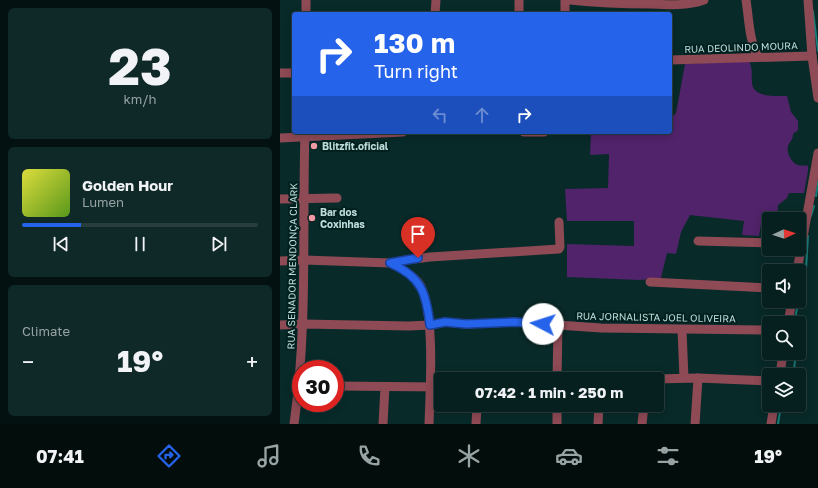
<!DOCTYPE html>
<meta charset="utf-8">
<style>
:root{--surface:#06201f;--page:#0f2828;--text:#f1f3f6;--muted:#98a3a4;--line:#273e3d;--accent:#2563eb}
body{margin:0;font-family:"Golos Text",sans-serif;background:var(--page);color:var(--text);height:100vh;display:flex;flex-direction:column;font-size:15px;white-space:nowrap}
*{box-sizing:border-box;margin:0}
p{font-size:13px;color:var(--muted)}
.icon{flex:none;width:22px;height:22px;fill:none;stroke:currentColor;stroke-width:2;stroke-linecap:round;stroke-linejoin:round}
.map{position:relative;flex:1;overflow:hidden}
.side{display:flex;flex-direction:column;gap:8px;padding:8px;background:#031211;width:280px}
.side>*{flex:none}
.top-card{position:absolute;left:12px;top:12px;width:380px;height:122px;border-radius:4px;box-shadow:0 2px 10px #0003,0 0 0 1px var(--line);background:#2563eb;color:#fff;overflow:hidden}
.needle{width:26px;rotate:87deg}
.controls{position:absolute;left:482px;top:212px;display:grid;gap:8px}
.controls a{display:grid;place-items:center;width:44px;height:44px;border-radius:4px;background:var(--surface);box-shadow:0 2px 10px #0003,0 0 0 1px var(--line);font-size:20px}
.speed{position:absolute;left:12px;top:360px;display:flex;gap:8px;font-size:20px;font-weight:700;text-align:center}
.speed>*{display:grid;place-content:center;width:52px;height:52px;border-radius:50%;background:var(--surface);box-shadow:0 2px 10px #0003,0 0 0 1px var(--line);line-height:1}
.speed .limit{border:6px solid #d22;background:#fff;color:#111}
.pin{position:absolute;display:grid;place-items:center;width:34px;height:34px;color:#fff;margin:-41px -17px;border-radius:50% 50% 50% 0;rotate:-45deg;box-shadow:0 0 4px #0007}
.pin .icon{rotate:45deg}
.me{position:absolute;width:44px;margin:-22px;rotate:275deg;stroke-linejoin:round;filter:drop-shadow(0 0 3px #0008)}
.turn{display:flex;align-items:center;gap:14px;height:84px;padding:0 16px;font-size:18px}
.turn .icon{width:52px;height:52px;stroke-width:2.5}
.turn b{display:block;font-size:28px;line-height:34px}
.lanes{display:flex;align-items:center;height:38px;padding:0 16px;background:#0003;justify-content:center;gap:20px;direction:ltr}
.lanes .off{opacity:.35}
.big{font-size:30px;font-weight:700;line-height:1.1}
.side .tile{flex:1;display:flex;flex-direction:column;justify-content:center;gap:6px;min-width:0;padding:0 14px;border-radius:6px;background:var(--page)}
.side .dial{align-items:center;gap:0}
.dial b{font-size:52px;line-height:1}
.song{display:flex;align-items:center;gap:12px}
.cover{width:48px;height:48px;border-radius:6px;background:linear-gradient(135deg,hsl(60 70% 55%),hsl(90 70% 35%))}
.played{height:4px;border-radius:2px;background:linear-gradient(90deg,var(--accent) 25%,var(--line) 25%)}
.keys{display:flex;justify-content:space-around;direction:ltr}
.heat{display:flex;justify-content:space-between;align-items:center;font-size:22px;direction:ltr}
.trip{position:absolute;left:154px;top:372px;width:230px;height:40px;border-radius:4px;background:var(--surface);box-shadow:0 2px 10px #0003,0 0 0 1px var(--line);font-weight:700;line-height:40px;text-align:center}
.menu{display:flex;height:64px;justify-content:space-around;align-items:center;background:#020d0c;color:var(--muted)}
.menu .icon{width:28px;height:28px}
.menu .selected{color:var(--accent)}
.menu b{font-size:18px;color:var(--text)}
main{display:flex;flex:1;min-height:0}
.map>svg:first-child{display:block}
.green{fill:#51236a}
.lines{fill:none;stroke-linecap:round;stroke-linejoin:round}
.stream{stroke:#177d79;stroke-width:2}
.minor{stroke:#8e4a55;stroke-width:9}
.route-casing{stroke:#184099;stroke-width:10}
.route{stroke:#2563eb;stroke-width:7}
.poi-dot{fill:#f49aa6;stroke:#00211f;stroke-width:1.5}
.labels{text-anchor:middle;stroke-width:4;stroke-linejoin:round;paint-order:stroke}
.street-label{font-size:10px;fill:#bddbd9;stroke:#00211f}
.poi-label{font-size:10px;font-weight:bold;fill:#bddbd9;stroke:#00211f;text-anchor:start}
</style>
<main>
<section class="side">
<div class="tile dial"><b>23</b><p>km/h</p></div>
<div class="tile">
<div class="song"><i class="cover"></i><div><b>Golden Hour</b><p>Lumen</p></div></div>
<div class="played"></div>
<div class="keys"><svg class="icon" aria-label="previous" viewBox="0 0 24 24"><path d="M18 5L8 12l10 7zM5 5v14"/></svg><svg class="icon" aria-label="pause" viewBox="0 0 24 24"><path d="M8 5v14M16 5v14"/></svg><svg class="icon" aria-label="next" viewBox="0 0 24 24"><path d="M6 5l10 7-10 7zM19 5v14"/></svg></div>
</div>
<div class="tile"><p>Climate</p>
<div class="heat"><a>−</a><b class="big">19°</b><a>+</a></div>
</div>
</section>
<div class="map">
<svg width="538" height="424" viewBox="0 0 538 424">
<rect width="100%" height="100%" fill="#082a29"/>
<path class="green" d="M469 60C473 71 471 72 472 82 472 98 496 96 507 96L511 112 518 121V130L513 134C513 140 510 141 508 146 506 153 512 163 518 165 521 166 525 165 528 166V171L524 193H509L507 198 498 205 497 219 482 218 479 236 462 235 464 221 410 215 401 232 396 254 387 253 381 278 360 280 287 277V244L354 246V221H287L285 189 328 188 329 154 310 155 311 132H390V118H391L396 113 405 64Z"/>
<g class="lines">
<g class="stream">
<polyline points="533,11 538,51"/>
<polyline points="536,196 538,182"/>
<polyline points="531,216 534,206"/>
<polyline points="515,323 515,318 526,269 528,236"/>
<polyline points="511,375 514,369 516,353"/>
<polyline points="498,424 501,405"/>
</g>
<g class="minor">
<polyline points="26,0 26,14"/>
<polyline points="239,0 239,14"/>
<path d="M290 0C317 3 344 4 371 4 389 5 407 6 424 0"/>
<path d="M466 0C469 19 469 40 478 57"/>
<polyline points="528,0 532,56 538,98"/>
<polyline points="155,14 156,0"/>
<polyline points="285,14 285,0"/>
<polyline points="390,60 532,56"/>
<polyline points="0,73 14,73"/>
<polyline points="244,132 264,132"/>
<polyline points="0,138 123,132"/>
<polyline points="0,199 57,198"/>
<polyline points="418,241 489,243"/>
<polyline points="0,261 24,260 110,263 126,260 150,257 279,249 280,247 279,222"/>
<path d="M110 263C119 267 131 274 138 282 156 304 150 394 149 424"/>
<polyline points="517,271 538,153"/>
<polyline points="370,282 489,288"/>
<polyline points="508,323 512,301"/>
<polyline points="0,325 23,324 129,326 150,325 165,322 186,324 234,322 321,328 489,330"/>
<polyline points="402,330 404,378"/>
<polyline points="500,375 503,353"/>
<polyline points="277,379 278,326"/>
<polyline points="376,379 418,378 489,381"/>
<polyline points="55,386 161,387"/>
<polyline points="277,405 277,424"/>
<path d="M14 424C28 327 22 229 25 132"/>
<polyline points="103,424 105,387"/>
<polyline points="196,424 197,405"/>
<polyline points="318,424 319,405"/>
<polyline points="362,424 364,405"/>
<polyline points="415,424 418,378"/>
<polyline points="491,424 494,405"/>
</g>
</g>
<g class="lines">
<g class="route-casing">
<path id="route" d="M138 258 110 263C142 277 146 293 150 325L165 322 186 324 234 322 263 324"/>
</g>
<use href="#route" class="route"/>
</g>
<g class="poi-dot">
<circle cx="34" cy="146" r="4"/>
<circle cx="32" cy="218" r="4"/>
</g>
<g class="labels">
<g class="street-label">
<text transform="translate(461 47) rotate(-2)" y="4">RUA DEOLINDO MOURA</text>
<text transform="translate(12 266) rotate(-89)" y="4">RUA SENADOR MENDONÇA CLARK</text>
<text transform="translate(376 317) rotate(1)" y="4">RUA JORNALISTA JOEL OLIVEIRA</text>
</g>
<g class="poi-label">
<text x="42" y="150">Blitzfit.oficial</text>
<text x="40" y="216">Bar dos<tspan x="40" dy="12">Coxinhas</tspan></text>
</g>
</g>
</svg>
<div class="controls">
<a><svg class="needle" viewBox="-14 -14 28 28"><path d="M0-13l5 13h-10z" fill="#e53935"/><path d="M0 13l5-13h-10z" fill="#98a3a4"/></svg></a>
<a><svg class="icon" aria-label="sound" viewBox="0 0 24 24"><path d="M4 9h4l5-4v14l-5-4H4zM17 9q2 3 0 6"/></svg></a>
<a><svg class="icon" aria-label="search" viewBox="0 0 24 24"><circle cx="10" cy="10" r="6"/><path d="M15 15l6 6"/></svg></a>
<a><svg class="icon" aria-label="layers" viewBox="0 0 24 24"><path d="M12 4l9 5-9 5-9-5zM3 14l9 5 9-5"/></svg></a>
</div>
<div class="speed"><div class="limit">30</div></div>
<div class="pin" style="left:138px;top:258px;background:#d93025"><svg class="icon" aria-label="arrive" viewBox="0 0 24 24"><path d="M6 21V4h12l-3 4 3 4H6"/></svg></div>
<svg class="me" style="left:263px;top:324px" viewBox="-20 -20 40 40"><circle r="19" fill="#fff"/><path d="M0-13L10 11 0 6-10 11z" fill="#2563eb"/></svg>
<div class="trip">07:42 · 1 min · 250 m</div>
<div class="top-card">
<div class="turn"><svg class="icon" aria-label="right" viewBox="0 0 24 24"><path d="M7 20v-9h11M14 6l5 5-5 5"/></svg><div><b>130 m</b>Turn right</div></div>
<div class="lanes"><svg class="icon off" aria-label="left" viewBox="0 0 24 24"><path d="M17 20v-9H6M10 6l-5 5 5 5"/></svg><svg class="icon off" aria-label="ahead" viewBox="0 0 24 24"><path d="M12 20V5M6 11l6-6 6 6"/></svg><svg class="icon" aria-label="right" viewBox="0 0 24 24"><path d="M7 20v-9h11M14 6l5 5-5 5"/></svg></div>
</div>
</div>
</main>
<nav class="menu">
<b>07:41</b>
<svg class="icon selected" aria-label="directions" viewBox="0 0 24 24"><path d="M12 3l9 9-9 9-9-9zM9 14v-3h6M13 9l2 2-2 2"/></svg>
<svg class="icon" aria-label="music" viewBox="0 0 24 24"><path d="M9 18V5l10-2v13"/><circle cx="6" cy="18" r="3"/><circle cx="16" cy="16" r="3"/></svg>
<svg class="icon" aria-label="phone" viewBox="0 0 24 24"><path d="M5 4h4l2 5-3 2q2 4 5 5l2-3 5 2v4C11 20 4 13 5 4z"/></svg>
<svg class="icon" aria-label="climate" viewBox="0 0 24 24"><path d="M12 3v18M4 7l16 10M4 17L20 7"/></svg>
<svg class="icon" aria-label="car" viewBox="0 0 24 24"><path d="M5 17H2v-5l4-1 3-4h7l3 4 3 1v5h-3M9 17h6M6 11h13"/><circle cx="7" cy="17" r="2"/><circle cx="17" cy="17" r="2"/></svg>
<svg class="icon" aria-label="filters" viewBox="0 0 24 24"><path d="M4 7h16M4 17h16"/><circle cx="9" cy="7" r="2"/><circle cx="15" cy="17" r="2"/></svg>
<b>19°</b>
</nav>
